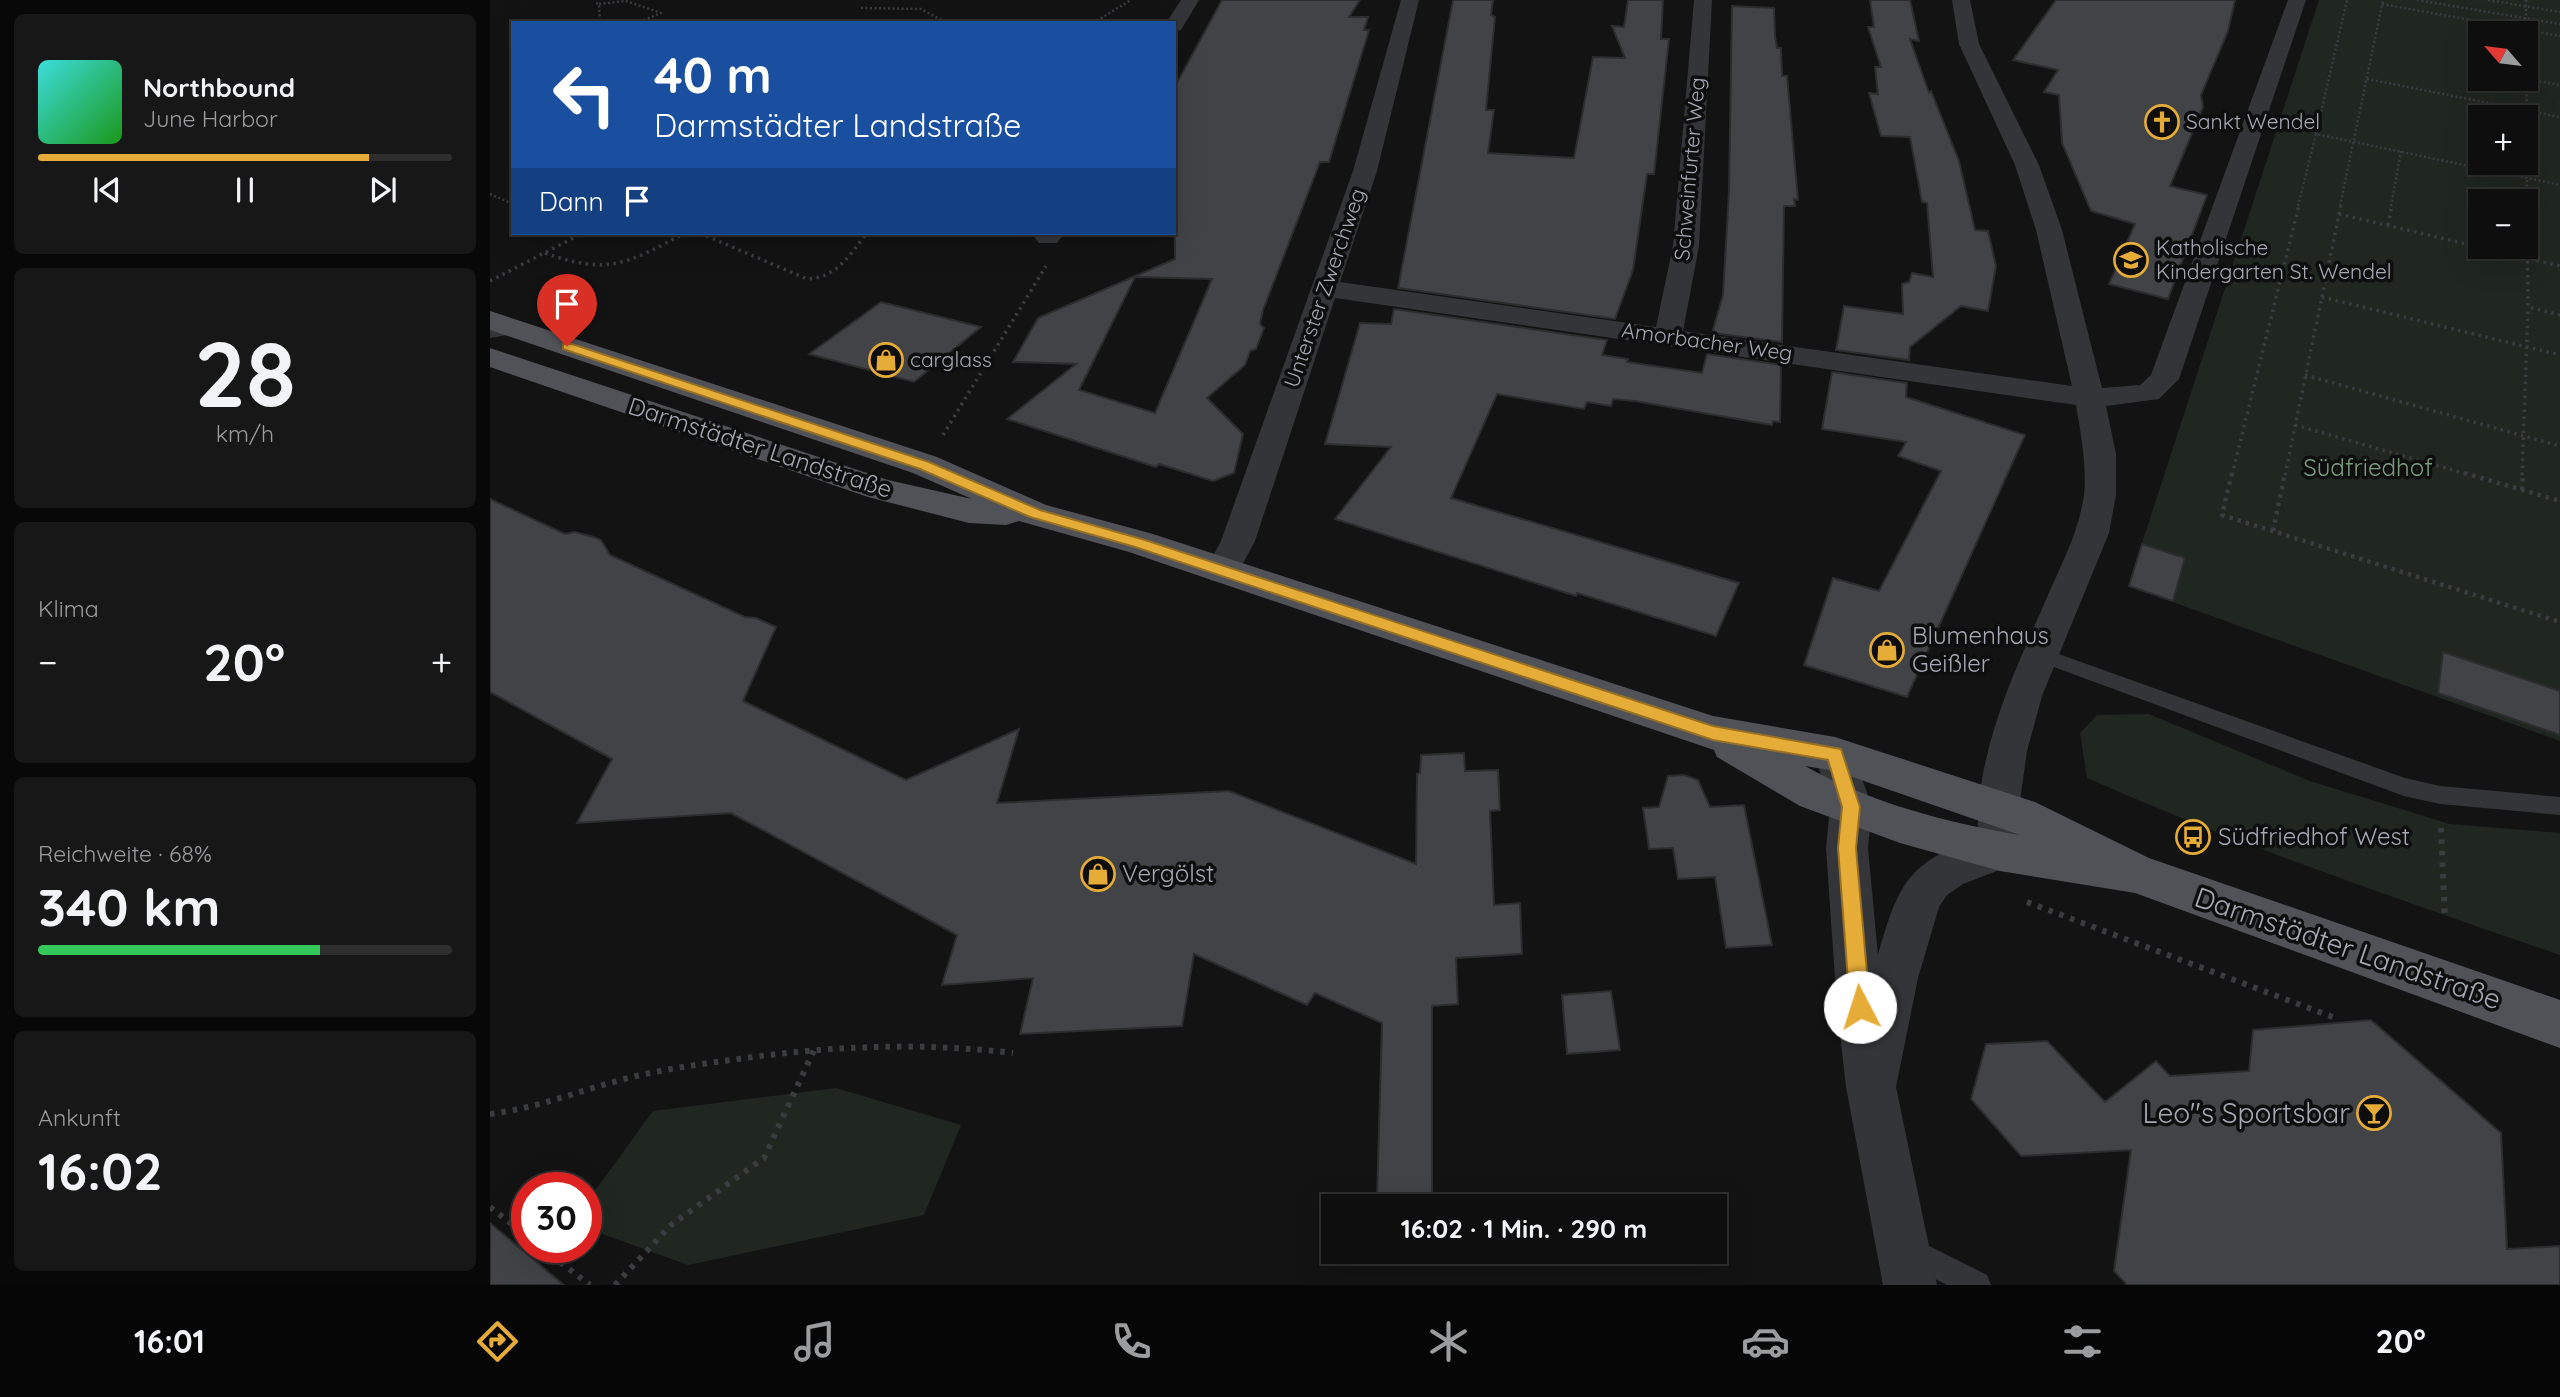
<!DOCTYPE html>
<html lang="de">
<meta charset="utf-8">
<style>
:root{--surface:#0e0e0f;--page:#171718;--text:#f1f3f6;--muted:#9b9c9e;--line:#2e2e2f;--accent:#e6ac38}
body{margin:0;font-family:Quicksand,sans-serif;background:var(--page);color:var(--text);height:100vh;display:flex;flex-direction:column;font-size:26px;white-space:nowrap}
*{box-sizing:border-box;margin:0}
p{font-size:23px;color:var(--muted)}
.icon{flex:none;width:38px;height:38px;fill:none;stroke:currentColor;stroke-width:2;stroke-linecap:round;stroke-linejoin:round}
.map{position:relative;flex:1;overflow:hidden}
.panel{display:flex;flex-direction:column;gap:14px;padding:14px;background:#080808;width:490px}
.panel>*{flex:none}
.guide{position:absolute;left:21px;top:21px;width:665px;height:214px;border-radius:0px;box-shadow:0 7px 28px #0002,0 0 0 2px var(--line);background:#1a4fa0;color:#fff;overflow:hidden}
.needle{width:46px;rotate:298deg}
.fabs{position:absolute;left:1978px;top:21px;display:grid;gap:14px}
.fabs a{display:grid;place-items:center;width:70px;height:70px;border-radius:0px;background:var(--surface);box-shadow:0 7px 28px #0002,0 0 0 2px var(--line);font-size:35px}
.speed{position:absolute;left:21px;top:1172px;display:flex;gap:14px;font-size:35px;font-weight:700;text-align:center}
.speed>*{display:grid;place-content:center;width:91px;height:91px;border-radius:50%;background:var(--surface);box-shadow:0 7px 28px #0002,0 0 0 2px var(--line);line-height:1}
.speed .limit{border:10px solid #d22;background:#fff;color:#111}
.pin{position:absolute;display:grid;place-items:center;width:60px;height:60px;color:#fff;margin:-72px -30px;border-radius:50% 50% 50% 0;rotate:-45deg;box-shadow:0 0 7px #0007}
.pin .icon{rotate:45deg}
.me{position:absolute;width:77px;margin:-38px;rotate:355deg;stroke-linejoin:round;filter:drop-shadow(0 0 5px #0008)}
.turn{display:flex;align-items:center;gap:24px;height:147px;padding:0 28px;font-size:32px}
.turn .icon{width:91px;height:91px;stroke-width:2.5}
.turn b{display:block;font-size:49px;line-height:60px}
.then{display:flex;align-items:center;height:66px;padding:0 28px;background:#0003;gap:14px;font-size:26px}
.big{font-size:52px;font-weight:700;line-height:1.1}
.panel .widget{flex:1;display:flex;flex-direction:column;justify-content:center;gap:10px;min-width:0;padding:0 24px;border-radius:10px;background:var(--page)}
.panel .dial{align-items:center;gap:0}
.dial b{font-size:91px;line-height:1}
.song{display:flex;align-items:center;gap:21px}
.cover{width:84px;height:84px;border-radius:10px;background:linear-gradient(135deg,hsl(180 70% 55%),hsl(120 70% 35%))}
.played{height:7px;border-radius:4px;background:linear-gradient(90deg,var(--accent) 80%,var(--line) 80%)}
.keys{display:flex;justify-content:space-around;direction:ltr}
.heat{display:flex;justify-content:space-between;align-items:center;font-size:38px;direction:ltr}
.charge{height:10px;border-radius:5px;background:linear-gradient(90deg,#34c759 68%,var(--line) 0)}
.trip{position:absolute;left:831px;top:1194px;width:406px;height:70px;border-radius:0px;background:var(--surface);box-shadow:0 7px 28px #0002,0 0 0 2px var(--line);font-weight:700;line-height:70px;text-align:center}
.tabs{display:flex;height:112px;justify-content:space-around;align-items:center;background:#060606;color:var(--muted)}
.tabs .icon{width:49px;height:49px}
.tabs .on{color:var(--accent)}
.tabs b{font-size:32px;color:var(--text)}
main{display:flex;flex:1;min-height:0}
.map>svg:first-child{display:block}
.green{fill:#1f2720;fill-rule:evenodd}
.building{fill:#424347;stroke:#2d2d30;stroke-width:2;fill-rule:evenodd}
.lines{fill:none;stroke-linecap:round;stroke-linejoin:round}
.path-far3{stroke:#3a3c40;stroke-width:2.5;stroke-dasharray:2 2.5;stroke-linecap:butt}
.path-far2{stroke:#3a3c40;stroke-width:3.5;stroke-dasharray:2.5 4.5;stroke-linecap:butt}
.path-far1{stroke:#3a3c40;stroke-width:4.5;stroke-dasharray:3.5 5;stroke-linecap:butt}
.path{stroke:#3a3c40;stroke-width:6;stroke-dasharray:4.5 7;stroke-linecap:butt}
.lane{fill:#343539;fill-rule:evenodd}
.street{fill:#343539;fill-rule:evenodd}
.primary{fill:#505258;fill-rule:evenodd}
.route{fill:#e6ac38;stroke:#967024;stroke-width:2}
.labels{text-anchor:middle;stroke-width:7;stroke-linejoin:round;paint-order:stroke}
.far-poi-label{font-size:21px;fill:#a5a9b4;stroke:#0e0e0f;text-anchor:start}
.far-street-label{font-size:21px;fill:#a5a9b4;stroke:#0e0e0f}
.street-label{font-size:24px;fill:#a5a9b4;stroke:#0e0e0f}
.park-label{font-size:24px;fill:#7d9e7f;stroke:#0e0e0f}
.poi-label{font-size:24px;fill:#a5a9b4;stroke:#0e0e0f;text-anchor:start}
.near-street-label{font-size:28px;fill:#a5a9b4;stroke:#0e0e0f}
.near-poi-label{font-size:28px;fill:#a5a9b4;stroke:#0e0e0f;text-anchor:end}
</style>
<main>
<section class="panel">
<div class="widget">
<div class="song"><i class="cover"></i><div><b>Northbound</b><p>June Harbor</p></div></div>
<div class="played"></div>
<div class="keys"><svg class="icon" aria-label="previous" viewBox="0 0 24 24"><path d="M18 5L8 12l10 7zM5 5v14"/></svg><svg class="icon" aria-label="pause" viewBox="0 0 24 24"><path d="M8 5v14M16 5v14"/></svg><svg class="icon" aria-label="next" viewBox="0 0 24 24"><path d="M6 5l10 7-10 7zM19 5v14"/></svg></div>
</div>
<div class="widget dial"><b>28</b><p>km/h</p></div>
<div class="widget"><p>Klima</p>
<div class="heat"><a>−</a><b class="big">20°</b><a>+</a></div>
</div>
<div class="widget"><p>Reichweite · 68%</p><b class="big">340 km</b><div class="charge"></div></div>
<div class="widget"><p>Ankunft</p><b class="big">16:02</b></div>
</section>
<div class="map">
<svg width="2070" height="1285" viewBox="0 0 2070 1285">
<rect width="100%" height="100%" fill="#131314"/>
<g class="green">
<path d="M1829 0H2070V741L1638 586ZM1990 33H2035V79H1990ZM1990 117H2035V163H1990ZM1990 201H2035V247H1990Z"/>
<path d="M1659 714 1820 781 1960 824 2070 833V955C1911 900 1751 846 1597 778L1590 733 1607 715Z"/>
<polygon points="346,1088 471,1125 434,1215 198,1265 96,1228 96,1203 163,1111"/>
</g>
<g class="building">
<path d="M732 0H870L859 17H878L874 30H879L839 162H830L773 310 770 324 774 328 766 349 760 351 755 365 717 398 753 434 744 473 723 481 669 464 666 467 517 419 586 364 523 362 548 318 685 259 684 88ZM645 277 722 279 665 413 589 390Z"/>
<polygon points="963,0 1003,0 1001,15 1005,17 996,110 1004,110 998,153 1084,158 1103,57 1135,58 1122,26 1134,27 1138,0 1173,0 1171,39 1179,39 1164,174 1157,174 1143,270 1125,319 908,288"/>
<polygon points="1380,0 1420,0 1429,41 1420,39 1439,93 1441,91 1469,161 1485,230 1498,231 1506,266 1498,311 1471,306 1420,347 1419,360 1346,350 1354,306 1413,314 1412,284 1419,282 1422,273 1443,277 1437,203 1432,202 1420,137 1391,136 1379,93 1388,94 1385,67 1391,67 1378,27 1384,27"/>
<polygon points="1566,0 1745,0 1738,31 1711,95 1713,107 1680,186 1717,195 1678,299 1619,284 1645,224 1601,211 1572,143 1569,95 1554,92 1568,70 1523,60"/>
<polygon points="1242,6 1284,8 1285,36 1287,48 1291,48 1292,76 1297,76 1308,200 1304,199 1305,206 1294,206 1292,342 1222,333 1233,295 1239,191"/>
<polygon points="391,302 491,327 424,382 319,354"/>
<polygon points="904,309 1117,340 1112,355 1138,359 1137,362 1212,373 1217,354 1291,365 1290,422 1283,421 1282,425 1145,401 1123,399 1121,406 1097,402 1094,409 1007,394 961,498 1249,583 1226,636 1087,593 1086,596 845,519 901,447 835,444 870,323 901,324"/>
<polygon points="1342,372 1417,383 1416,397 1535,435 1417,697 1314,665 1343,578 1389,591 1451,471 1408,456 1416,442 1332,429"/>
<polygon points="0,499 75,534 85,532 104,537 111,540 120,555 255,617 266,618 286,627 253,701 416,780 529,729 507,803 739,791 926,864 927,774 930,773 931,755 974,753 975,771 1008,770 1010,810 1000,811 1004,905 1030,903 1032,954 966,958 968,1004 942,1006 942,1196 887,1200 892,1023 825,993 817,1005 704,954 692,1026 530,1034 543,978 452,985 467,935 241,813 87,823 122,759 0,692"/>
<polygon points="1652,544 1695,558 1683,601 1639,586"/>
<polygon points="1953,652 2070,691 2070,735 1948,693"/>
<polygon points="1194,775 1208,780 1220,807 1254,805 1282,945 1236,948 1225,877 1188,879 1183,848 1159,849 1153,808 1169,807 1178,776"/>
<polygon points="1121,991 1130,1050 1077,1054 1072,995"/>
<polygon points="1881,1020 2011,1133 2017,1249 2070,1246 2070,1285 1637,1285 1624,1271 1641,1150 1531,1156 1481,1099 1496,1044 1557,1041 1615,1102 1666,1061 1680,1076 1759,1071 1763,1030"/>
<polygon points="0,1223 74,1285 0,1285"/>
</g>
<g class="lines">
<g class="path-far3">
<polyline points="1927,0 2070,24"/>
<polyline points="1998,0 2070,12"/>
<polyline points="2036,0 2037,206"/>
<polyline points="106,3 109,4 110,23"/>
<polyline points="109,4 136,1 171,13 147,23"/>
<polyline points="1892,4 2070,36"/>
<polyline points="371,8 431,9 457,23"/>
<polyline points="603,23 641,0"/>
<polyline points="1877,79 2070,117"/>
<polyline points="2036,79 2070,85"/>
<polyline points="1826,134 1857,0"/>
<polyline points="0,194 23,204"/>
<polyline points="1808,206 1826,134 2070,185"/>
<polyline points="1850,206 1893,0"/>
<polyline points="1901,206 1911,151"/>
</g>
<g class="path-far2">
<polyline points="2037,205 2038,307 2070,315"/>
<polyline points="1849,214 2070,266"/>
<polyline points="1898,225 1902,205"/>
<path d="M210 233 317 279C347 278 360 254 377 233"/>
<path d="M55 253C119 276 138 263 195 233"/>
<polyline points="0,281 93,233"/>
<polyline points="1832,297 2070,355"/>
<polyline points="1815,375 2070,446"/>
<polyline points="1805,425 1980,475"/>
<polyline points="453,435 556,266"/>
<polyline points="1742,475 1809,205"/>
<polyline points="1795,475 1851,205"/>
<polyline points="2032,475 2038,307"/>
</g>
<g class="path-far1">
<polyline points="1742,473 1732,515 2070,622"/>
<polyline points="1974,473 2070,501"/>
<polyline points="2032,490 2033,473"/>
<polyline points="1783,531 1795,473"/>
</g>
<g class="path">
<polyline points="1951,828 1955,920"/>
<polyline points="1537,902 1848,1019"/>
<path d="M0 1114C48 1108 91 1090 138 1078 174 1069 211 1064 248 1059 341 1046 430 1042 523 1053"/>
<polyline points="0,1207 37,1236"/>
<polyline points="52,1248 100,1285"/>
<polyline points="125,1285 181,1225 274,1158 325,1048"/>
</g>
<g class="lane">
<polygon points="29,325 36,329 34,332 0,338 0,330"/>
<polygon points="1549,647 1915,778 1950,786 2070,797 2070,815 1950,804 1914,796 1542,659 1539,654 1542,649"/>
<polygon points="1419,1236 1497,1275 1501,1285 1457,1285 1409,1260 1405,1250 1409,1240"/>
</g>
<g class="street">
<polygon points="691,0 709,0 691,30 684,32 684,23 676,23"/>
<path d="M911 0H929L887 171 850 282 1166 327 1183 246 1204 0H1222L1209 246 1193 331 1582 386 1546 230 1525 165 1469 44 1462 0H1480L1489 44 1549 165 1572 230 1612 388 1650 385 1661 375 1798 0H1816L1689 379 1669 399 1616 406 1626 454V495L1619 533 1552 696 1537 751 1529 808 1531 851 1525 864 1473 884 1457 895 1449 907 1428 978 1406 1087 1447 1285H1393L1356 1087 1347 1007 1336 848 1340 807 1325 754 1331 742 1345 738 1359 742 1382 807 1378 848 1388 955C1408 886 1417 861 1488 839 1485 751 1524 674 1558 595 1572 563 1589 531 1594 495 1597 465 1591 435 1586 405L845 298 765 541 744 580 732 583 720 580 715 571 731 541 863 171Z"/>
<polygon points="549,233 574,233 567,243 549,243 545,238"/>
</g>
<path class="primary" d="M0 311 447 457 556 505 663 534 1223 716 1345 737 1545 802 1659 858 2070 1000V1048L1645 893 1510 871 1410 843 1310 806 1227 757 1224 750 639 552 529 521 516 525 479 523 378 497 0 367V348L398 480 482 499 423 473 0 330ZM1315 766 1345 771 1530 835C1458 823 1378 802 1315 766Z"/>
</g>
<polygon class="route" points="73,344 82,344 439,462 550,510 655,540 1223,726 1351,749 1370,807 1366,848 1380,1007 1377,1014 1370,1017 1363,1014 1360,1007 1348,848 1352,807 1338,760 1223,740 645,547 540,517 430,469 73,349"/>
<defs>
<g id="church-ring" transform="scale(1.75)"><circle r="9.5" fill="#0e0e0f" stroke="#e6ac38" stroke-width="1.5"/><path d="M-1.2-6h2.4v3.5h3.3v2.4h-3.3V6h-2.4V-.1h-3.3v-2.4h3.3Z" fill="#e6ac38"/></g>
<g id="school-ring" transform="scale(1.75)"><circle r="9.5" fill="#0e0e0f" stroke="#e6ac38" stroke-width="1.5"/><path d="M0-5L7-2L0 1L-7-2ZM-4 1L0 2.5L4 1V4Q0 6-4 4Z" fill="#e6ac38"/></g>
<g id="shop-ring" transform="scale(1.75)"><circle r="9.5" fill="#0e0e0f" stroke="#e6ac38" stroke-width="1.5"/><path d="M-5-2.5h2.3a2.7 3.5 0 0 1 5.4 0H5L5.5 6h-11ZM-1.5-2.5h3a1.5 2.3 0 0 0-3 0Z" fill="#e6ac38"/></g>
<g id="bus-ring" transform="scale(1.75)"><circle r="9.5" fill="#0e0e0f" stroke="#e6ac38" stroke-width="1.5"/><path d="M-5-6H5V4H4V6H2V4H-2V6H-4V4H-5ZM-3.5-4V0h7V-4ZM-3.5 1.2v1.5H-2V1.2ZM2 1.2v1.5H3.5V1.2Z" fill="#e6ac38"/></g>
<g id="bar-ring" transform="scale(1.75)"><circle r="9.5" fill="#0e0e0f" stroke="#e6ac38" stroke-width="1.5"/><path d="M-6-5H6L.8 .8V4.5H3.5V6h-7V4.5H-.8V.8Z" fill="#e6ac38"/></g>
</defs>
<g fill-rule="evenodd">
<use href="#church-ring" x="1672" y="122"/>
<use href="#school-ring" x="1641" y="260"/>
<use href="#shop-ring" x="396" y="360"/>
<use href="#shop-ring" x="1397" y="650"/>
<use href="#bus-ring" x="1703" y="837"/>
<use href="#shop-ring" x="608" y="874"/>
<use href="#bar-ring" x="1884" y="1113"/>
</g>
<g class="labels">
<g class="far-poi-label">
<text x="1696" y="129">Sankt Wendel</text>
<text x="1666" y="255">Katholische<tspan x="1666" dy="24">Kindergarten St. Wendel</tspan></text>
<text x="420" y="367">carglass</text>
</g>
<g class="far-street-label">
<text transform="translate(1200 169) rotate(-85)" y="7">Schweinfurter Weg</text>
<text transform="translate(835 288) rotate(-71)" y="7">Unterster Zwerchweg</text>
<text transform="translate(1217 342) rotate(8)" y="7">Amorbacher Weg</text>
</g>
<g class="street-label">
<text transform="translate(270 448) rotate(18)" y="8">Darmstädter Landstraße</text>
</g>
<g class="park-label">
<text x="1878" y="476">Südfriedhof</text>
</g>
<g class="poi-label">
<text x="1422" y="644">Blumenhaus<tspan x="1422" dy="28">Geißler</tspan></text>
<text x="1728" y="845">Südfriedhof West</text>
<text x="632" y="882">Vergölst</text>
</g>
<g class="near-street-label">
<text transform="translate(1858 948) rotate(19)" y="10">Darmstädter Landstraße</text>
</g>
<g class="near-poi-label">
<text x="1860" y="1123">Leo''s Sportsbar</text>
</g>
</g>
</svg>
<div class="fabs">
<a><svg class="needle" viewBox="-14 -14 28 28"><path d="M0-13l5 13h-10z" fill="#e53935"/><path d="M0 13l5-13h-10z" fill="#9b9c9e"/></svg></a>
<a>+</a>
<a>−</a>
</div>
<div class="speed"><div class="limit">30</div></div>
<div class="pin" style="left:77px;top:346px;background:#d93025"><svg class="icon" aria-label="arrive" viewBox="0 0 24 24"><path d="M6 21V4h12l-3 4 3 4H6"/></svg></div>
<svg class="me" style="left:1370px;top:1007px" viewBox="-20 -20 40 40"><circle r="19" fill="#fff"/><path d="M0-13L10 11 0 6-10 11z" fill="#e6ac38"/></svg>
<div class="trip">16:02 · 1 Min. · 290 m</div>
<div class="guide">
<div class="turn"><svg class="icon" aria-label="left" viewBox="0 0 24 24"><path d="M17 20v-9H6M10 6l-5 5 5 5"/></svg><div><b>40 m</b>Darmstädter Landstraße</div></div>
<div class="then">Dann<svg class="icon" aria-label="arrive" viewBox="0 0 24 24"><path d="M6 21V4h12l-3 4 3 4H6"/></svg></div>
</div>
</div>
</main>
<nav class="tabs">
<b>16:01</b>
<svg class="icon on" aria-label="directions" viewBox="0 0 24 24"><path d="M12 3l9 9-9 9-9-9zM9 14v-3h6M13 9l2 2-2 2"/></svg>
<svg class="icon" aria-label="music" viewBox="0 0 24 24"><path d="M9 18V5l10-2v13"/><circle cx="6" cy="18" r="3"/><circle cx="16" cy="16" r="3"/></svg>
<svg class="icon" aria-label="phone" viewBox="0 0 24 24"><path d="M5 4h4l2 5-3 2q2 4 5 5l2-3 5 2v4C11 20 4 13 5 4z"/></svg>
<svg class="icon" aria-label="climate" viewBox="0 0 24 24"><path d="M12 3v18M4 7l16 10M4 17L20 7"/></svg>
<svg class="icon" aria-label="car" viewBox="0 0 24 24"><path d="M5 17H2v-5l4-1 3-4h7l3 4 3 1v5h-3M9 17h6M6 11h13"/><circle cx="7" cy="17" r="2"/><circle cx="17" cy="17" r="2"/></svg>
<svg class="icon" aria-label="filters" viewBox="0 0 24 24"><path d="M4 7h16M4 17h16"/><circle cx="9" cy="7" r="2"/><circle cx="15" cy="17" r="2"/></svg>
<b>20°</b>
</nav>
